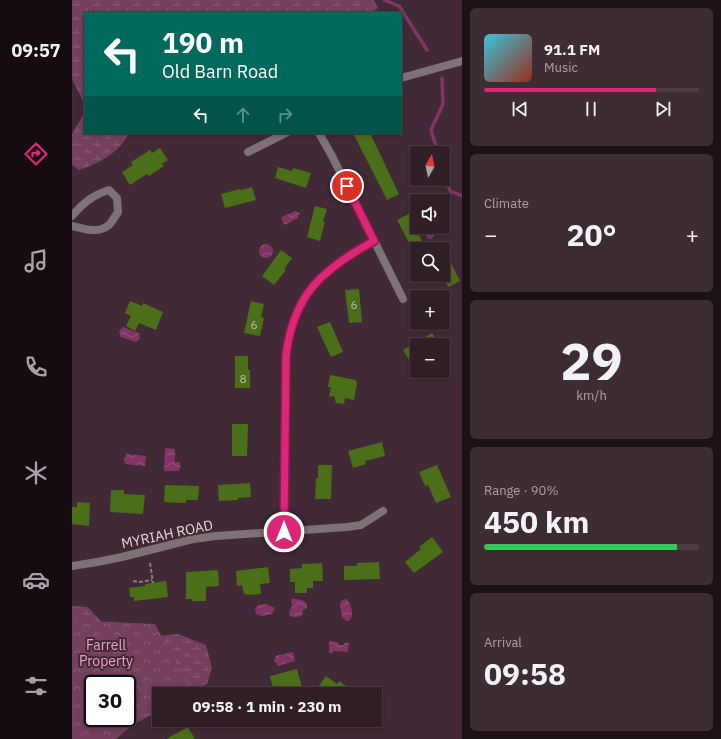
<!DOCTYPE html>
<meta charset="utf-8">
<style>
:root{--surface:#311f28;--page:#3d2c34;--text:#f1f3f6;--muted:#a8a2a8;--line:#4c3d45;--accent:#db2777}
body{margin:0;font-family:"IBM Plex Sans",sans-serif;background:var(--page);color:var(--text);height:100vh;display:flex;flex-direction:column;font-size:15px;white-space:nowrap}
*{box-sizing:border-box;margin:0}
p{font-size:13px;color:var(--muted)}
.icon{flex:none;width:22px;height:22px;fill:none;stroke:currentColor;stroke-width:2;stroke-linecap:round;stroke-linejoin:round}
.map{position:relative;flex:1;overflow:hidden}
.details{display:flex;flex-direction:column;gap:8px;padding:8px;background:#1b1116;width:259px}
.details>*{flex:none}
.banner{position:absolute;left:12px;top:12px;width:318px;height:122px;border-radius:0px;box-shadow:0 2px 6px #0003,0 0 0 1px var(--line);background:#00695c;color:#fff;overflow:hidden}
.needle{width:26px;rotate:9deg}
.controls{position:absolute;left:338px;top:146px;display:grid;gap:8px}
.controls a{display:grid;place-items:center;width:40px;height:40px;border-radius:0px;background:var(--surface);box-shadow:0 2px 6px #0003,0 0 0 1px var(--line);font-size:20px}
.speed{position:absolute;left:12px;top:675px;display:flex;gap:8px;font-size:20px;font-weight:700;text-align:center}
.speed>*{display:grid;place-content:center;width:52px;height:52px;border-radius:50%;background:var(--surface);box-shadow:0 2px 6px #0003,0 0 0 1px var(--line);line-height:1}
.speed .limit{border:2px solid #111;border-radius:6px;background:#fff;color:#111}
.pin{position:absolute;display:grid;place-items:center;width:34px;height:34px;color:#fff;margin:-17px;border:2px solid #fff;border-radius:50%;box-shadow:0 1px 4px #0007}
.me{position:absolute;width:44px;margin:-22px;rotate:0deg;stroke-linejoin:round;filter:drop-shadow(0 0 3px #0008)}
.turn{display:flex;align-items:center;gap:14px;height:84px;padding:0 12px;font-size:18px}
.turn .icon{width:52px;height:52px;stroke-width:2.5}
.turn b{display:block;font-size:28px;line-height:34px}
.lanes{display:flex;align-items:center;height:38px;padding:0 12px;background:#0003;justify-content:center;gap:20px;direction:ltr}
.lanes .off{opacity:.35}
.big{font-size:30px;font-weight:700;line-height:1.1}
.details .card{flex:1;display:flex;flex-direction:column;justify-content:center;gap:6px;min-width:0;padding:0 14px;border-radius:6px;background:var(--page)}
.details .dial{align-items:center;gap:0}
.dial b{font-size:52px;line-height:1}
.song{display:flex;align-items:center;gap:12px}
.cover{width:48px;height:48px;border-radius:6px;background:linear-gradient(135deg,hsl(190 70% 55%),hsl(10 70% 35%))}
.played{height:4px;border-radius:2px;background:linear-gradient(90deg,var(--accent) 80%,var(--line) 80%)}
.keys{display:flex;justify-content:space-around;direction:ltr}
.heat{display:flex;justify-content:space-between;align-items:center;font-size:22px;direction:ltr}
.charge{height:6px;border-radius:3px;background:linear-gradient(90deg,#34c759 90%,var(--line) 0)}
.trip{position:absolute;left:80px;top:687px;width:230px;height:40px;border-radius:0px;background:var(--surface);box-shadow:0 2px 6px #0003,0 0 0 1px var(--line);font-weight:700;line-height:40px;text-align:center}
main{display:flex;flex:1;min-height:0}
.tabs{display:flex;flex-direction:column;width:72px;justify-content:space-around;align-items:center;background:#140c10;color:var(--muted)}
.tabs .icon{width:28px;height:28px}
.tabs .selected{color:var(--accent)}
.tabs b{font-size:18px;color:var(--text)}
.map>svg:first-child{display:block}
.wetland{fill:url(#wetland-marsh);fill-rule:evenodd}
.park{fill:url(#park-crowns);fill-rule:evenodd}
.water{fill:url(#water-waves)}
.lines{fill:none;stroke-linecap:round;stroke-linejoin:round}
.stream{stroke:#823564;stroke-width:3.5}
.building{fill:#4a6f18}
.path{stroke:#8f7b85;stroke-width:2;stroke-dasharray:4 2;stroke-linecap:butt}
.street{stroke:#7e7177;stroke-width:8}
.route-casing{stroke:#8e194d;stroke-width:10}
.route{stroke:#db2777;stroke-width:7}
.labels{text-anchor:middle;stroke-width:4;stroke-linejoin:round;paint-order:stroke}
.number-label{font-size:12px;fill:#bebcac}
.street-label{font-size:14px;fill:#e5d5dd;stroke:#412936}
.park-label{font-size:14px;fill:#f69ecf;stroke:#412936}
</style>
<main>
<nav class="tabs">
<b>09:57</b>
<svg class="icon selected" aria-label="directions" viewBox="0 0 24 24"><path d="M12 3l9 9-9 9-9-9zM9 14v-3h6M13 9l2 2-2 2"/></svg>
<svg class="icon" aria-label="music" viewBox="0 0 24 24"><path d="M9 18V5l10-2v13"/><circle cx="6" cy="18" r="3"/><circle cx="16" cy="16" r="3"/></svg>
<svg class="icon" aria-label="phone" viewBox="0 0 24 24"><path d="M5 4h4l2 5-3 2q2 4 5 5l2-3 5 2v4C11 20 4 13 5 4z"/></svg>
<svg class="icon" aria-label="climate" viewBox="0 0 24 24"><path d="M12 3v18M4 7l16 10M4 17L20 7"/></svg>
<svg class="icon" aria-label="car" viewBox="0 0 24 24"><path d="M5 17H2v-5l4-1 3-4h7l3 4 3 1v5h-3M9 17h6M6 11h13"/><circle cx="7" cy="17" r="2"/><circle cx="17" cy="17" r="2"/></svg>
<svg class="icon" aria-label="filters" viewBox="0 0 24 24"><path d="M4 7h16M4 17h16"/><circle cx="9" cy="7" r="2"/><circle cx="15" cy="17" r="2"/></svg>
</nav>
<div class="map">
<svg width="390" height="739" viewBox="0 0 390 739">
<defs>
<pattern id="wetland-marsh" width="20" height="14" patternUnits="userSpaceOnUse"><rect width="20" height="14" fill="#753f5e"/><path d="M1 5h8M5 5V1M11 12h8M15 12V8" fill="none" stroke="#885a75"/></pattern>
<pattern id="park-crowns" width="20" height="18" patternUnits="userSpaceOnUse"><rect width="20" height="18" fill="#753f5e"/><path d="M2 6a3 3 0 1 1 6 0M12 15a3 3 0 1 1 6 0" fill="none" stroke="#885a75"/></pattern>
<pattern id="water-waves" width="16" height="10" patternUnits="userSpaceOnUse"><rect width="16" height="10" fill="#823564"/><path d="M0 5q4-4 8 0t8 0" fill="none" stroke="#94517a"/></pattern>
</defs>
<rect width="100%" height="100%" fill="#412936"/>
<g class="wetland">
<path d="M0 0H302L306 8 299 13H13V133H57C46 154 28 163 7 170L0 165V134L11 115V101L0 79Z"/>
<path d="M0 606 16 607 36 629 60 638 106 634 134 645 140 668 135 684 112 694H87L55 718 0 739ZM21 684H55V718H21Z"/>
</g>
<path class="park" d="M0 620 83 624 121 693 87 694V711L62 724 44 739H0ZM21 684H55V718H21Z"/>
<g class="water">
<polygon points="223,211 225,212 227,212 228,214 226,215 226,218 213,225 212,224 209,218 210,217"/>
<polygon points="351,227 359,227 362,234 361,237 359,239 355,238 350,229"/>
<circle cx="194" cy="251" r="7"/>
<polygon points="51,327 67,333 68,339 64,342 49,337 47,331"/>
<polygon points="93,448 103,449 103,462 108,462 108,465 109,465 107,471 92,471"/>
<polygon points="54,454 74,456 73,466 53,464 54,462 52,462 52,457 54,457"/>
<polygon points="220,598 232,601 235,604 235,608 231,610 230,616 224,617 218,616 217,614 220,605 219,601"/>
<path d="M275 599C279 605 283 615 277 621H274L270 617 268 604 270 600Z"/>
<polygon points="194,604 203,608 200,614 189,616 184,614 183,609 186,605"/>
<polygon points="257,641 265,642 268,645 271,645 273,643 277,643 276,652 261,651 261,653 257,653"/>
<polygon points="221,652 223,661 205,666 205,663 203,663 202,659 204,658 203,656"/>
</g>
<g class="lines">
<g class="stream">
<polyline points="312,0 327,6 355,50"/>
<polyline points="366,153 359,130 371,104 370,78"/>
<polyline points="371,168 378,191 390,196"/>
</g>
</g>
<g class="building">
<polygon points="281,133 298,133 327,194 315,200"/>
<polygon points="88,148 96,160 90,164 92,166 77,176 75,174 58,185 50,172 61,165 59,162 78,150 80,153"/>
<polygon points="206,167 220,171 221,168 239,173 234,188 203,178"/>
<polygon points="180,187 184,200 153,208 149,194 168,189 169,190"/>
<polygon points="243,206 255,209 251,222 253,222 248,241 235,237"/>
<polygon points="337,214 351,243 340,248 325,220"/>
<polygon points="371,247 388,281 376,287 371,276"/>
<polygon points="209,250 220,258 212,269 214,270 202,285 190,276"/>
<polygon points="287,289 290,322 277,323 273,290"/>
<polygon points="58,301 70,306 71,303 91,312 84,330 67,323 63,331 54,326 59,316 53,313"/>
<polygon points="179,301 192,304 189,317 192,318 188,336 172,333"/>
<polygon points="258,322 271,352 259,357 245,327"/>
<polygon points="360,333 367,345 345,345 345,357 338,361 331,350"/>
<polygon points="163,356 176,356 176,370 178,370 178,388 163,388"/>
<polygon points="258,375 284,380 285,384 282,400 273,398 272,404 264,403 262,396 257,397 259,387 256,387"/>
<polygon points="160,424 176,424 175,456 160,456"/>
<polygon points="310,442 313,456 293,461 294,464 281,468 276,451"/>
<polygon points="246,465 260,465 259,499 243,499 244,478 246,478"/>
<polygon points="365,465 379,497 364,503 356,485 353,486 347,472"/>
<polygon points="178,483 179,497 166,498 166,500 147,501 146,485"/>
<polygon points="93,485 127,486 126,500 114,500 114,503 92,502"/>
<polygon points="39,490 52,490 52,494 73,495 71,514 38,512"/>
<polygon points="5,502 18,503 17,526 0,524 0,507 5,507"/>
<polygon points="360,537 371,552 342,573 333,562 349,549 347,547"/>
<polygon points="307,562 308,579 272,580 272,566 285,566 285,563"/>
<polygon points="250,563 251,581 241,581 241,588 235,588 235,593 223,593 223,582 218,582 218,569 230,568 230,564"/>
<polygon points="196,567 198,583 188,584 189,594 175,595 174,594 172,594 170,585 165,586 164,571"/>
<polygon points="146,570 147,586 134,587 134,601 120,601 120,599 114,599 114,572"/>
<polygon points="94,581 96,597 62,601 62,597 58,597 57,588 73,586 73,584"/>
<polygon points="225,669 230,687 210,692 210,690 202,692 198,676"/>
<polygon points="254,676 265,684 267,681 285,694 241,694"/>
<polygon points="116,727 123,739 94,739"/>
</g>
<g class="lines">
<g class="path">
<polyline points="78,563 81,583"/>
<polyline points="61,581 68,582 80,580"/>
</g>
<g class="street">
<polyline points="329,78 390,61"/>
<polyline points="247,133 260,156 331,299"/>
<polyline points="176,152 214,133"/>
<path d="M0 216C11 203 21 195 37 190L45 198 46 212C43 216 41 221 37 225 26 234 12 229 0 226"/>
<path d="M212 532 214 356C221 294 251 270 302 241"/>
<polyline points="0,566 25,562 50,557 121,539 144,536 275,527 289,525 311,511"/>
</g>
</g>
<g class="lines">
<g class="route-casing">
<path id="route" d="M212 532 214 356C221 294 251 269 302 241L275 186"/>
</g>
<use href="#route" class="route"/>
</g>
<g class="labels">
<g class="number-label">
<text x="282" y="309">6</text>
<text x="182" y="329">6</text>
<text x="171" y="383">8</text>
</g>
<g class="street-label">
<text transform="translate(95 534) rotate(-12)" y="5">MYRIAH ROAD</text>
</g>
<g class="park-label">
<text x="34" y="650">Farrell<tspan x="34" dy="16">Property</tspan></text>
</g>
</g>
</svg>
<div class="controls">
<a><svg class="needle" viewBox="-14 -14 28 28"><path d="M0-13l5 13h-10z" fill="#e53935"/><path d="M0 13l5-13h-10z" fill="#a8a2a8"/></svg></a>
<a><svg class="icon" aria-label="sound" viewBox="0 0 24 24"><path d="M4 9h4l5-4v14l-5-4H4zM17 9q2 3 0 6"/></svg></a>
<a><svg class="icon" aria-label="search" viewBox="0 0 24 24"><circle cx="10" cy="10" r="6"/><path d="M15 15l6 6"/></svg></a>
<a>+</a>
<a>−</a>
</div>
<div class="speed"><div class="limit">30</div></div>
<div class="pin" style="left:275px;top:186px;background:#d93025"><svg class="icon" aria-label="arrive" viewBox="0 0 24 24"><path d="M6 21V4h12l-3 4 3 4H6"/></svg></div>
<svg class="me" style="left:212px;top:532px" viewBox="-20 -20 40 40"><circle r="17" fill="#db2777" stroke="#fff" stroke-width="3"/><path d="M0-11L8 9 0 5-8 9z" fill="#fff"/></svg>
<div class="trip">09:58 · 1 min · 230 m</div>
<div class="banner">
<div class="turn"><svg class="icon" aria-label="left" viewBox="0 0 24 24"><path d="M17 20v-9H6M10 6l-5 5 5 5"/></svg><div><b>190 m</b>Old Barn Road</div></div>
<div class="lanes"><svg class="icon" aria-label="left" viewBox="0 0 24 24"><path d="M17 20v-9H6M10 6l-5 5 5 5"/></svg><svg class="icon off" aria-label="ahead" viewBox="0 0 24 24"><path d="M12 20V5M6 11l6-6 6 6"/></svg><svg class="icon off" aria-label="right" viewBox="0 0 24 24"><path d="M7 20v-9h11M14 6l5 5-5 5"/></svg></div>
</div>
</div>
<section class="details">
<div class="card">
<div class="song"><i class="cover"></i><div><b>91.1 FM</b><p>Music</p></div></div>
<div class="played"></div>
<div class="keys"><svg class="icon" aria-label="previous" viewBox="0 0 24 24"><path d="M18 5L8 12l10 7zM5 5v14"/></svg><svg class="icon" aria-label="pause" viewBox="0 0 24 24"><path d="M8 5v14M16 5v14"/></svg><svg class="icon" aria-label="next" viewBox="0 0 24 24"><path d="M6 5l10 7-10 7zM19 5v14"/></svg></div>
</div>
<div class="card"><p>Climate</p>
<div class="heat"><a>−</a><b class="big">20°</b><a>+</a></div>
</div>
<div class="card dial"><b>29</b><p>km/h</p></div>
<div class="card"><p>Range · 90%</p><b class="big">450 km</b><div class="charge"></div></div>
<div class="card"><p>Arrival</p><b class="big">09:58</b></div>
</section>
</main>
